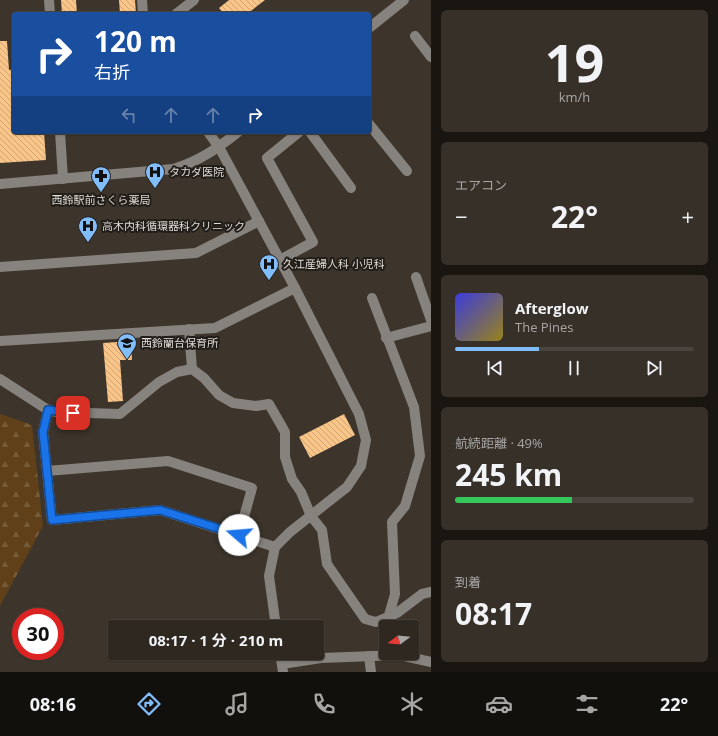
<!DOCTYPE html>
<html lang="ja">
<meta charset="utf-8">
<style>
:root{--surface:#2e2820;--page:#363029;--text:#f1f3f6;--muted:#a7a6a5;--line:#49443e;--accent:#81bdfa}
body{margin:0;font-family:"Open Sans","Noto Sans JP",sans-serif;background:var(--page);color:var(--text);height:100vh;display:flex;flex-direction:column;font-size:15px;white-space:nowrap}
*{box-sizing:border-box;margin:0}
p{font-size:13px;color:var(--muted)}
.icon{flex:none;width:22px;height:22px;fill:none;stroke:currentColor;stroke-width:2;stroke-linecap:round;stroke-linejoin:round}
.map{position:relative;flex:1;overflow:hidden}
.drawer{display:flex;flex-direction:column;gap:10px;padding:10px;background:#191612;width:287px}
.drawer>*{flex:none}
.guide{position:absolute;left:12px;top:12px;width:359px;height:122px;border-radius:4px;box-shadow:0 1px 3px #0004,0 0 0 1px var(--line);background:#1a4fa0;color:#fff;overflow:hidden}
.needle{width:26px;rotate:254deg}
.controls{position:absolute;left:379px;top:620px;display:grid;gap:8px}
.controls a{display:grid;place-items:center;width:40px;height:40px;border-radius:4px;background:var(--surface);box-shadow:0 1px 3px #0004,0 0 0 1px var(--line);font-size:20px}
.speed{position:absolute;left:12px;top:608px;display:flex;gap:8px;font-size:20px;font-weight:700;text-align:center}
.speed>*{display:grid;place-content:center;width:52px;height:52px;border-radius:50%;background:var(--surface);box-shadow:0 1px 3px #0004,0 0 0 1px var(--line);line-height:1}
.speed .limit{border:6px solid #d22;background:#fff;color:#111}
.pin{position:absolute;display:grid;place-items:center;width:34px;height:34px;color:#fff;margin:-17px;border-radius:8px;box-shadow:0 2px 6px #0006}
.me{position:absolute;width:44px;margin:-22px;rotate:288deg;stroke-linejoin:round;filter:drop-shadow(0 0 3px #0008)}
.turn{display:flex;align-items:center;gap:14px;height:84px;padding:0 16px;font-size:18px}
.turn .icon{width:52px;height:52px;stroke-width:2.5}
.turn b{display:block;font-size:28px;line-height:34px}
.lanes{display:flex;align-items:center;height:38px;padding:0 16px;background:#0003;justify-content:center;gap:20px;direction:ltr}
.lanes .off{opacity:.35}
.big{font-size:30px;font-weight:700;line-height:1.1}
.drawer .widget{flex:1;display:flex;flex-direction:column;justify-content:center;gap:6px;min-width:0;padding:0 14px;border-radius:6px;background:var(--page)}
.drawer .dial{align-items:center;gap:0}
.dial b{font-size:52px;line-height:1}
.song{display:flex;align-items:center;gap:12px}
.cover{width:48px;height:48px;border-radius:6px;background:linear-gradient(135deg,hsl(240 70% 55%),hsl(50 70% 35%))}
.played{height:4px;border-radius:2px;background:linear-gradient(90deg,var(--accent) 35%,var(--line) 35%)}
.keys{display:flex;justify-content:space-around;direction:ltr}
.heat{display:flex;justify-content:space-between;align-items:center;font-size:22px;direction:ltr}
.charge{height:6px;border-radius:3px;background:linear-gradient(90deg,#34c759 49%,var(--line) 0)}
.trip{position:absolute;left:108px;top:620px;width:216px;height:40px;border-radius:4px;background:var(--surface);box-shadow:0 1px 3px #0004,0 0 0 1px var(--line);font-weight:700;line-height:40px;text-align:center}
.menu{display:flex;height:64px;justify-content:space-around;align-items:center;background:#12100d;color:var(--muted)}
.menu .icon{width:28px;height:28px}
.menu .selected{color:var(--accent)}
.menu b{font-size:18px;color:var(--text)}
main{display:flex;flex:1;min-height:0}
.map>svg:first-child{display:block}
.forest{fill:url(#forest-firs)}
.building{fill:url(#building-back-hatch)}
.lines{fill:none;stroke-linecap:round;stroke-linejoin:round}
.minor{stroke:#86827d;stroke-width:10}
.route-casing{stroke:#114b97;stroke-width:10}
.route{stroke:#1a73e8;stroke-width:7}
.labels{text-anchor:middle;stroke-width:4;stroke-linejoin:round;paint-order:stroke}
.poi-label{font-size:11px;fill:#dfdad4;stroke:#211d19;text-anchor:start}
</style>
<main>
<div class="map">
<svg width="431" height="672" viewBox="0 0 431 672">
<defs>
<pattern id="forest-firs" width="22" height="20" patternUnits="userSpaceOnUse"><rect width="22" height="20" fill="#5f4018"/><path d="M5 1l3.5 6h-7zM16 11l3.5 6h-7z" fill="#765b39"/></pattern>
<pattern id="building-back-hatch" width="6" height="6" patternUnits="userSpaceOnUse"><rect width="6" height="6" fill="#fac588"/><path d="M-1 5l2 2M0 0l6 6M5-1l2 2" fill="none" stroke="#cca476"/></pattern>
</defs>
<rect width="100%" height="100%" fill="#3d352b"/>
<polygon class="forest" points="0,414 32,425 43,526 0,606"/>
<g class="building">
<polygon points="61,0 76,0 77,14 62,14"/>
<polygon points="119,0 135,0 136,14 120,14"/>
<polygon points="229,0 265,0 247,14 224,14 219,8"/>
<polygon points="0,41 7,41 9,70 14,69 14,132 44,132 46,160 0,163"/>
<polygon points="131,341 132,360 120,360 123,401 108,402 103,343"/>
<polygon points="344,414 355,435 310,458 299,437"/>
</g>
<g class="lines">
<g class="minor">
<polyline points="49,0 50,14"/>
<polyline points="142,0 143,14"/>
<polyline points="176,14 194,0"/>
<polyline points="369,28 404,0"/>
<polyline points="415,36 431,57"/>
<polyline points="369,124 407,171"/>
<polyline points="60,132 63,179"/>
<polyline points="208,132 219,147 295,288 359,414 366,440 361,466 347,487 290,532 275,547 269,576 276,627"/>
<polyline points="310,132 351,188"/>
<path d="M0 184 173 169C198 162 218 148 238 132"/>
<polyline points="280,260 313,242 267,158 299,132"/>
<polyline points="0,267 196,253 259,221"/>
<polyline points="416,277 431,320"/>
<polyline points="372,298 414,407 420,456 405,506 392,522 395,594 389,615"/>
<polyline points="189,329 192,369"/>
<polyline points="386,338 431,326"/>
<polyline points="0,341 215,328 295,288"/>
<polyline points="0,379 48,410 43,432 52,520 160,510 275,547"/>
<polyline points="48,410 57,412 120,414 159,382 177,372 192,369 204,378 219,395 233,403 256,406 269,404 285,432 285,457 292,479 301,492 311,516 322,530 327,564 365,619 376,622 397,613 422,594 431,592"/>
<polyline points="47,471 168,461 252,488 239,535"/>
<polyline points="280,653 283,672"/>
<polyline points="369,656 371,672"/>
<polyline points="282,664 321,658 400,655 431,662"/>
</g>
</g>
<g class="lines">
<g class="route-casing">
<polyline id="route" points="73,413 48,410 43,432 52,520 160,510 239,535"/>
</g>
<use href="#route" class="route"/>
</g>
<defs>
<g id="hospital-pin" transform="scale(1)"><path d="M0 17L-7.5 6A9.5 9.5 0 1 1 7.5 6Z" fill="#81bdfa" stroke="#211d19"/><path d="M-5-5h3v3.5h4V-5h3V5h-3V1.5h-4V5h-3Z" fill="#111"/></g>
<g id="pharmacy-pin" transform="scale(1)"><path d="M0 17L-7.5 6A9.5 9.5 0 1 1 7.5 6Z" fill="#81bdfa" stroke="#211d19"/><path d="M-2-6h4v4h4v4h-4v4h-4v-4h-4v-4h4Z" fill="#111"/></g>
<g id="school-pin" transform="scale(1)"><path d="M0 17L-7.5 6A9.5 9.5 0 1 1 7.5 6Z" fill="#81bdfa" stroke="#211d19"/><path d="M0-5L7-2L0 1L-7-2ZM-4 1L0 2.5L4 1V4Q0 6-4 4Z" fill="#111"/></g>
</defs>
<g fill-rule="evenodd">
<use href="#hospital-pin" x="155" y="172"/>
<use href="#pharmacy-pin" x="101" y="176"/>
<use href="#hospital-pin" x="88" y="226"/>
<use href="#hospital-pin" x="269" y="264"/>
<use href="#school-pin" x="127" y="343"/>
</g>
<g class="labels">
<g class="poi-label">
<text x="169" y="176">タカダ医院</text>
<text x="101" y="204" text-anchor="middle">西鈴駅前さくら薬局</text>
<text x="102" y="230">高木内科循環器科クリニック</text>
<text x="283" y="268">久江産婦人科 小児科</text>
<text x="141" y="347">西鈴蘭台保育所</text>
</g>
</g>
</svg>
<div class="controls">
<a><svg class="needle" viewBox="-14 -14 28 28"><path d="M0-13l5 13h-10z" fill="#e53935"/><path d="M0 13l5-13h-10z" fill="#a7a6a5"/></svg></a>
</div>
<div class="speed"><div class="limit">30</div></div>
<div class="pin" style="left:73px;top:413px;background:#d93025"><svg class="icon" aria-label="arrive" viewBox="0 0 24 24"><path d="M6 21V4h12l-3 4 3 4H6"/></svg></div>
<svg class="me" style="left:239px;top:535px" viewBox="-20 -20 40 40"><circle r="19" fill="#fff"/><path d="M0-13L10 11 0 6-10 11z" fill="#1a73e8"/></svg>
<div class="trip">08:17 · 1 分 · 210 m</div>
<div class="guide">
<div class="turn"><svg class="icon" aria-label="right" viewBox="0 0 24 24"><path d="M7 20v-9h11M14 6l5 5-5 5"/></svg><div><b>120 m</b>右折</div></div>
<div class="lanes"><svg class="icon off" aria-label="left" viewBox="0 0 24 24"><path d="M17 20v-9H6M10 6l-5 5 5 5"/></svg><svg class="icon off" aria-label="ahead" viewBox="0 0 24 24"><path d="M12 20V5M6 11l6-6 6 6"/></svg><svg class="icon off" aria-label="ahead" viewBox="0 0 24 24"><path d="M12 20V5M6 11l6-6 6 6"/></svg><svg class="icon" aria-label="right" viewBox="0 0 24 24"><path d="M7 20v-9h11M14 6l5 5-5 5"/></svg></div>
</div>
</div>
<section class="drawer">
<div class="widget dial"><b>19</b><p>km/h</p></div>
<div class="widget"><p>エアコン</p>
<div class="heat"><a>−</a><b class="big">22°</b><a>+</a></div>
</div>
<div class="widget">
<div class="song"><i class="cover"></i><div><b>Afterglow</b><p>The Pines</p></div></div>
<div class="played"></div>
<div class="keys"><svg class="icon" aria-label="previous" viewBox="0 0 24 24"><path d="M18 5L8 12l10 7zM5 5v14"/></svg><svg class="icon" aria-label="pause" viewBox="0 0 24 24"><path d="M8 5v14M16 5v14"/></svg><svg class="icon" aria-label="next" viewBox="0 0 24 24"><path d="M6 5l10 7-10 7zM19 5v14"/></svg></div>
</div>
<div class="widget"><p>航続距離 · 49%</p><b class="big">245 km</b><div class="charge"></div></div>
<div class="widget"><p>到着</p><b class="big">08:17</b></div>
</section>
</main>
<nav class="menu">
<b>08:16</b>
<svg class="icon selected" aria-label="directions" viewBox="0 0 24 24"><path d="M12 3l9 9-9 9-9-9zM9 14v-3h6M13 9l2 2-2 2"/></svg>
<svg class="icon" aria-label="music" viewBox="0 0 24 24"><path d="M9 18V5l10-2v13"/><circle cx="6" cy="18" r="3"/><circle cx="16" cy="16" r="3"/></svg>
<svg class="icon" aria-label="phone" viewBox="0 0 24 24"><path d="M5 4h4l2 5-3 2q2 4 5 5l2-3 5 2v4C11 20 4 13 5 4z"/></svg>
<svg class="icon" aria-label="climate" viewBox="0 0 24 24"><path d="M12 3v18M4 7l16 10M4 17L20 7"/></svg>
<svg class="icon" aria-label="car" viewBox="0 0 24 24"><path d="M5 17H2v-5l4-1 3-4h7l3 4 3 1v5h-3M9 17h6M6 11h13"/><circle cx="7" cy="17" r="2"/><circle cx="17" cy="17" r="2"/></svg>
<svg class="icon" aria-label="filters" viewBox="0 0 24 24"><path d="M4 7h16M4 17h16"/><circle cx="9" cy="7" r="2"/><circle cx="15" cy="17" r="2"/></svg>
<b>22°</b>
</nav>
